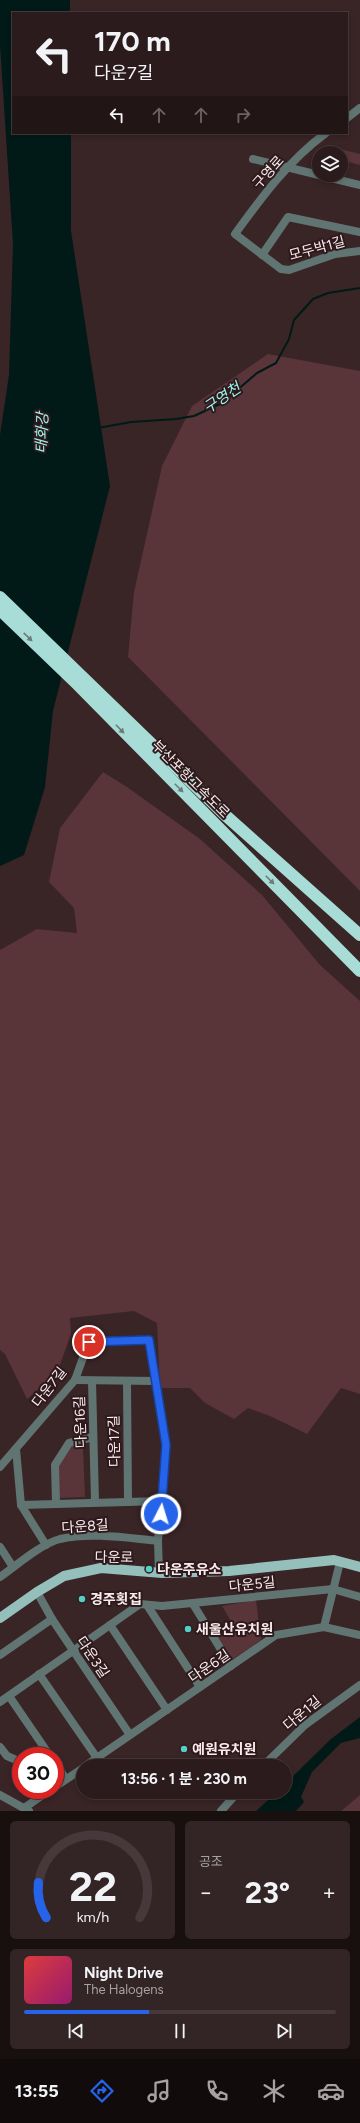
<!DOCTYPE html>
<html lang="ko">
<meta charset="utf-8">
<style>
:root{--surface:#2b1b1c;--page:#332425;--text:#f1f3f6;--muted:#a6a1a3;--line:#47393b;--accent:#2563eb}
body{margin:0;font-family:Figtree,"Noto Sans KR",sans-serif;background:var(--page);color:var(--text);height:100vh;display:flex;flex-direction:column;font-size:15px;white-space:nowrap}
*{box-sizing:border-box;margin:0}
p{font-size:13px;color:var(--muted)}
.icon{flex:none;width:22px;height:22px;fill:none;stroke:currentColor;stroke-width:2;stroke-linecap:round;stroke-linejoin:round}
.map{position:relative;height:1811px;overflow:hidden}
.sheet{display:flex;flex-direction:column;gap:10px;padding:10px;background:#180f0f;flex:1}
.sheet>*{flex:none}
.banner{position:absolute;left:12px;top:12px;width:336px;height:122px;border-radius:0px;box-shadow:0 2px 6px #0003,0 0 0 1px var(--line);background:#2b1b1c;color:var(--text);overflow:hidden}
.fabs{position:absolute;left:312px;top:146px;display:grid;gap:8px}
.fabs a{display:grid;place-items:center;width:36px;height:36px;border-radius:50%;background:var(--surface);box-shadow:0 2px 6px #0003,0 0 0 1px var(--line);font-size:20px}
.speed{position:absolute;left:12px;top:1747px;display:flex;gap:8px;font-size:20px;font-weight:700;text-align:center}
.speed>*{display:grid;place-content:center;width:52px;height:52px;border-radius:50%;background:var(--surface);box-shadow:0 2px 6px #0003,0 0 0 1px var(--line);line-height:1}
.speed .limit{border:6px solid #d22;background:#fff;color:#111}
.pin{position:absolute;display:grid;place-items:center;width:34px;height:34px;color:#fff;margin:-17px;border:2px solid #fff;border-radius:50%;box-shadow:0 1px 4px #0007}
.me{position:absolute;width:44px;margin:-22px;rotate:5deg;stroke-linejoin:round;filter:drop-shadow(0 0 3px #0008)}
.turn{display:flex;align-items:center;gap:14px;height:84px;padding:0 16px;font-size:18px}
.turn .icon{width:52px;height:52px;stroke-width:2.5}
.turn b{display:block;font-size:28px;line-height:34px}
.lanes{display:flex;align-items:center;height:38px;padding:0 16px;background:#0003;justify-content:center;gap:20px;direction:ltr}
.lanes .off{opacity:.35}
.big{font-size:30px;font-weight:700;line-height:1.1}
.sheet .widget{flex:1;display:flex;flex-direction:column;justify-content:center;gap:6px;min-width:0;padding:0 14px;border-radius:6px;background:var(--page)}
.sheet .dial{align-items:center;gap:0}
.dial svg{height:104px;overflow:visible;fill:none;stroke:var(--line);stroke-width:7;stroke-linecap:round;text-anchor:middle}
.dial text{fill:var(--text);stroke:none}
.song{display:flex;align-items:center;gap:12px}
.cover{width:48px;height:48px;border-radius:6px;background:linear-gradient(135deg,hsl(0 70% 55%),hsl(320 70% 35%))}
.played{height:4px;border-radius:2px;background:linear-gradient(90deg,var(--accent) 40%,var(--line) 40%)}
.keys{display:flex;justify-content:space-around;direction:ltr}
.heat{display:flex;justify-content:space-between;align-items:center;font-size:22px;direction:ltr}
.sheet .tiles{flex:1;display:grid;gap:10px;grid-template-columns:1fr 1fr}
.widget:last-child{grid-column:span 2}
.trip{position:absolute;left:76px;top:1759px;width:216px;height:40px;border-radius:20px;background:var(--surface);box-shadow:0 2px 6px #0003,0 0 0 1px var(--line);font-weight:700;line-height:40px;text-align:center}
.tab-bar{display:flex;height:64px;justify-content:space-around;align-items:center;background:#110b0b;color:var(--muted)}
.tab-bar .icon{width:28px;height:28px}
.tab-bar .selected{color:var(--accent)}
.tab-bar b{font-size:18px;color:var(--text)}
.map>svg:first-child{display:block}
.green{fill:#593438}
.water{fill:#011a18}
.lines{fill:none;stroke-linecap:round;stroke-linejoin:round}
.stream{stroke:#011a18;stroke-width:2}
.street{stroke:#607572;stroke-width:8}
.primary{stroke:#94bfba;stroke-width:10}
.highway{stroke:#a8ddd7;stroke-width:12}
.oneway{fill:#6b7c7a}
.route-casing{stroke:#184099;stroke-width:10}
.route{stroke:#2563eb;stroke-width:7}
.poi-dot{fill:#56cec3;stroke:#2e1a1d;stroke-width:1.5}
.labels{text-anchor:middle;stroke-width:4;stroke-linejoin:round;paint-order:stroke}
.street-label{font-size:14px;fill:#f9ebec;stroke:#2e1a1d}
.poi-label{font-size:14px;font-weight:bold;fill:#f9ebec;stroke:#2e1a1d;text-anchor:start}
.water-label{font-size:15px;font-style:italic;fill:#9ef4eb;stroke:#2e1a1d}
</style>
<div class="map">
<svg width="360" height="1811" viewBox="0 0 360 1811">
<rect width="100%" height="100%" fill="#392426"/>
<g class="green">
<polygon points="332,147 360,154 360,165 341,160 341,153 330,153"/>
<polygon points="268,354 360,371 360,891 128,657 134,592 162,466 192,406"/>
<polygon points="103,772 127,787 200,839 262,895 320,965 360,1001 360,1394 341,1388 307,1434 270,1416 248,1408 234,1419 205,1403 190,1388 160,1388 157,1323 134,1311 70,1318 71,1334 57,1373 27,1399 5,1354 0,1350 0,950 37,929 77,933 74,908 49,882 60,828"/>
<path d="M78 1442 83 1448 85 1497 58 1498C57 1471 52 1459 78 1442Z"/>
<polygon points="256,1600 261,1640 233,1659 215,1638 224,1633 225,1629 233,1625 222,1606"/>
<polygon points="360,1795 360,1811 341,1811"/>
</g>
<g class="water">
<polygon points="0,0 70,0 70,13 13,13 13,133 71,133 71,231 110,486 53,711 45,787 24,855 0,866 0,435 9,375 13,244 0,45"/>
<polygon points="360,1717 360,1738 341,1743 312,1772 301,1797 304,1802 296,1811 256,1811 277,1792 285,1792 285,1784 331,1739"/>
</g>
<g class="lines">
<polyline class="stream" points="98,428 131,422 176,419 194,416 222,403 257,373 276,363 289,339 294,320 313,299 328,293 360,288"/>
<g class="street">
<polyline points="347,118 360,108"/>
<path d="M326 133C289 160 261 198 235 234L281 269 289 270 335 254 360 251"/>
<polyline points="253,159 319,175"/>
<polyline points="319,175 360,185"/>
<polyline points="262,255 288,217 360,232"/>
<polyline points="75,1380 156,1381"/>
<polyline points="92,1381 95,1502"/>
<polyline points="127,1381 128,1502"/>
<polyline points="16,1449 21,1505 46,1545"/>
<polyline points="0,1467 75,1380 89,1341 149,1340 166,1445 158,1541 159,1573"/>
<polyline points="56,1504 55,1465 69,1443 93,1437"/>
<polyline points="21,1505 162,1501"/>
<polyline points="0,1547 13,1567"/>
<path d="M0 1577C17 1565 41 1544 60 1539 91 1532 127 1538 158 1541"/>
<polyline points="37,1592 52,1619 130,1735"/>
<polyline points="193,1604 231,1666"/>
<polyline points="147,1605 200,1687"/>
<polyline points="110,1625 167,1710"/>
<polyline points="324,1627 340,1562"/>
<polyline points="0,1655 52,1619"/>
<polyline points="39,1674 97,1758"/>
<polyline points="9,1696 50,1756"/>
<polyline points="0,1702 140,1604 162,1606 333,1589 360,1597"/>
<polyline points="0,1747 7,1756 21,1762"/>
<polyline points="55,1763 66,1779"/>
<polyline points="85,1766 276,1635 324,1627 360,1635"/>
<polyline points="263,1766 305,1725 360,1685"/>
<polyline points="55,1787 83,1768"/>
<polyline points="0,1795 29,1811"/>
<polyline points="24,1808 50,1790"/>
<polyline points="221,1811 238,1792"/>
</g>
<polyline class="primary" points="0,1618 37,1592 64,1576 101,1568 162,1573 229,1571 334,1560 360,1567"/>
<g class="highway">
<polyline points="0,597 224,814 360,935"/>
<polyline points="0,610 78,685 360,971"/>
</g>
</g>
<defs><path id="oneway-solid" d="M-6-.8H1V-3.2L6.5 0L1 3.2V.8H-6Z"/></defs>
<g class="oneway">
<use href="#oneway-solid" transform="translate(28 637) rotate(44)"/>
<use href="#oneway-solid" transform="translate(120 729) rotate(46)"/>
<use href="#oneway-solid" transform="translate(179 788) rotate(45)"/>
<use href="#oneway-solid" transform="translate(270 880) rotate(45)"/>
</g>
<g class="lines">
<g class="route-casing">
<polyline id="route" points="89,1342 149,1340 166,1445 161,1514"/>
</g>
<use href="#route" class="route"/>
</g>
<g class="poi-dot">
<circle cx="149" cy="1569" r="4"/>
<circle cx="82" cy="1599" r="4"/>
<circle cx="188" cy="1629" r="4"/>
<circle cx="184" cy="1749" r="4"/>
</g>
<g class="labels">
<g class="street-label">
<text transform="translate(268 172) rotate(-48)" y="5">구영로</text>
<text transform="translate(317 248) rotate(-15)" y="5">모두박1길</text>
<text transform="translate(191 779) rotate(45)" y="5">부산포항고속도로</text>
<text transform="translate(49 1387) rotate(-52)" y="5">다운7길</text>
<text transform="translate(80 1422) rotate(-92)" y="5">다운16길</text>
<text transform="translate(114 1441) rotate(-91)" y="5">다운17길</text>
<text transform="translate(85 1526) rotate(-4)" y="5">다운8길</text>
<text transform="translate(114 1557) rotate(1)" y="5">다운로</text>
<text transform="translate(252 1584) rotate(-6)" y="5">다운5길</text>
<text transform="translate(93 1657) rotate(56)" y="5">다운3길</text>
<text transform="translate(209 1666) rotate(-34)" y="5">다운6길</text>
<text transform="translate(302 1713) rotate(-40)" y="5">다운1길</text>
</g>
<g class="poi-label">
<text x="157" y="1574">다운주유소</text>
<text x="90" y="1604">경주횟집</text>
<text x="196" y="1634">새울산유치원</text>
<text x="192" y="1754">예원유치원</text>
</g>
<g class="water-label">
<text transform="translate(222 398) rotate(-34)" y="5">구영천</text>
<text transform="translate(42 433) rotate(-88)" y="5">태화강</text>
</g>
</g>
</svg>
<div class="fabs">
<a><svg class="icon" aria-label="layers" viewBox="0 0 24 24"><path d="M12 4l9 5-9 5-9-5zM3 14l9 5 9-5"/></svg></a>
</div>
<div class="speed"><div class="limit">30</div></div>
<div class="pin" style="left:89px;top:1342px;background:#d93025"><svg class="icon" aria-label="arrive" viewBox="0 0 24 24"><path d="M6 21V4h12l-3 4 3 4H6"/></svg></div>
<svg class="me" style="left:161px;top:1514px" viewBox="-20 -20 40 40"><circle r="17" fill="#2563eb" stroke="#fff" stroke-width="3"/><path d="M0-11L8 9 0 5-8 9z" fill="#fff"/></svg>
<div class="trip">13:56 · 1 분 · 230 m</div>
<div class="banner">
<div class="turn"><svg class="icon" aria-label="left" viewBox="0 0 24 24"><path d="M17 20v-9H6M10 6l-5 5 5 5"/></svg><div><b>170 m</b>다운7길</div></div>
<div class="lanes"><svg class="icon" aria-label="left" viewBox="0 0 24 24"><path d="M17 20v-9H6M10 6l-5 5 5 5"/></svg><svg class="icon off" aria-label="ahead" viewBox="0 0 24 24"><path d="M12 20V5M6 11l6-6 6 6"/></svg><svg class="icon off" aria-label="ahead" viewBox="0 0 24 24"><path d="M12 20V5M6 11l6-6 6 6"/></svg><svg class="icon off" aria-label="right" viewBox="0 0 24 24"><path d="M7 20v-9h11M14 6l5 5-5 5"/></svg></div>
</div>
</div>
<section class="sheet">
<div class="tiles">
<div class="widget dial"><svg viewBox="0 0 100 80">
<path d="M14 69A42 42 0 1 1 86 69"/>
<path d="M14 69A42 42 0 0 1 8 42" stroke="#2563eb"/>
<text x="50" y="56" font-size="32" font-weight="700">22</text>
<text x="50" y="72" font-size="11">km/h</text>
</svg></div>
<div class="widget"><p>공조</p>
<div class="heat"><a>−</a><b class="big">23°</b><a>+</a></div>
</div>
<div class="widget">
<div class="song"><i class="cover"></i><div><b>Night Drive</b><p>The Halogens</p></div></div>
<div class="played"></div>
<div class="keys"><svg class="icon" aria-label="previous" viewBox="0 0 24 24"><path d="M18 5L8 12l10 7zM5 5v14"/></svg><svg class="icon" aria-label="pause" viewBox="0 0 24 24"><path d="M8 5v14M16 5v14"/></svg><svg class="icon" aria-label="next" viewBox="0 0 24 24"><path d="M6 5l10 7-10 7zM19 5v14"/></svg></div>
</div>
</div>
</section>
<nav class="tab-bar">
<b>13:55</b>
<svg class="icon selected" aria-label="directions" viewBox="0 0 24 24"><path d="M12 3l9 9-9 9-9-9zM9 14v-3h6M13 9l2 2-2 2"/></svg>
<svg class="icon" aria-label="music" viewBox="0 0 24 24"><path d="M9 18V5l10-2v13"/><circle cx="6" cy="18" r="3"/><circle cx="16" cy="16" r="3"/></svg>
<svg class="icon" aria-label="phone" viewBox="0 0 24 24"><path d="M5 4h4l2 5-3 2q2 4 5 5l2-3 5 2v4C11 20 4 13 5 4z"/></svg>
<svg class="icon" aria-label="climate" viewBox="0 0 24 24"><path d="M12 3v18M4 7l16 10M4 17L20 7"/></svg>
<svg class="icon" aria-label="car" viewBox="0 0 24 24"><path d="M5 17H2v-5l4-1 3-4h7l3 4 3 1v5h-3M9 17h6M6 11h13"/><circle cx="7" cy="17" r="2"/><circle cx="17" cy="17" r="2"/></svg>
</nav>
